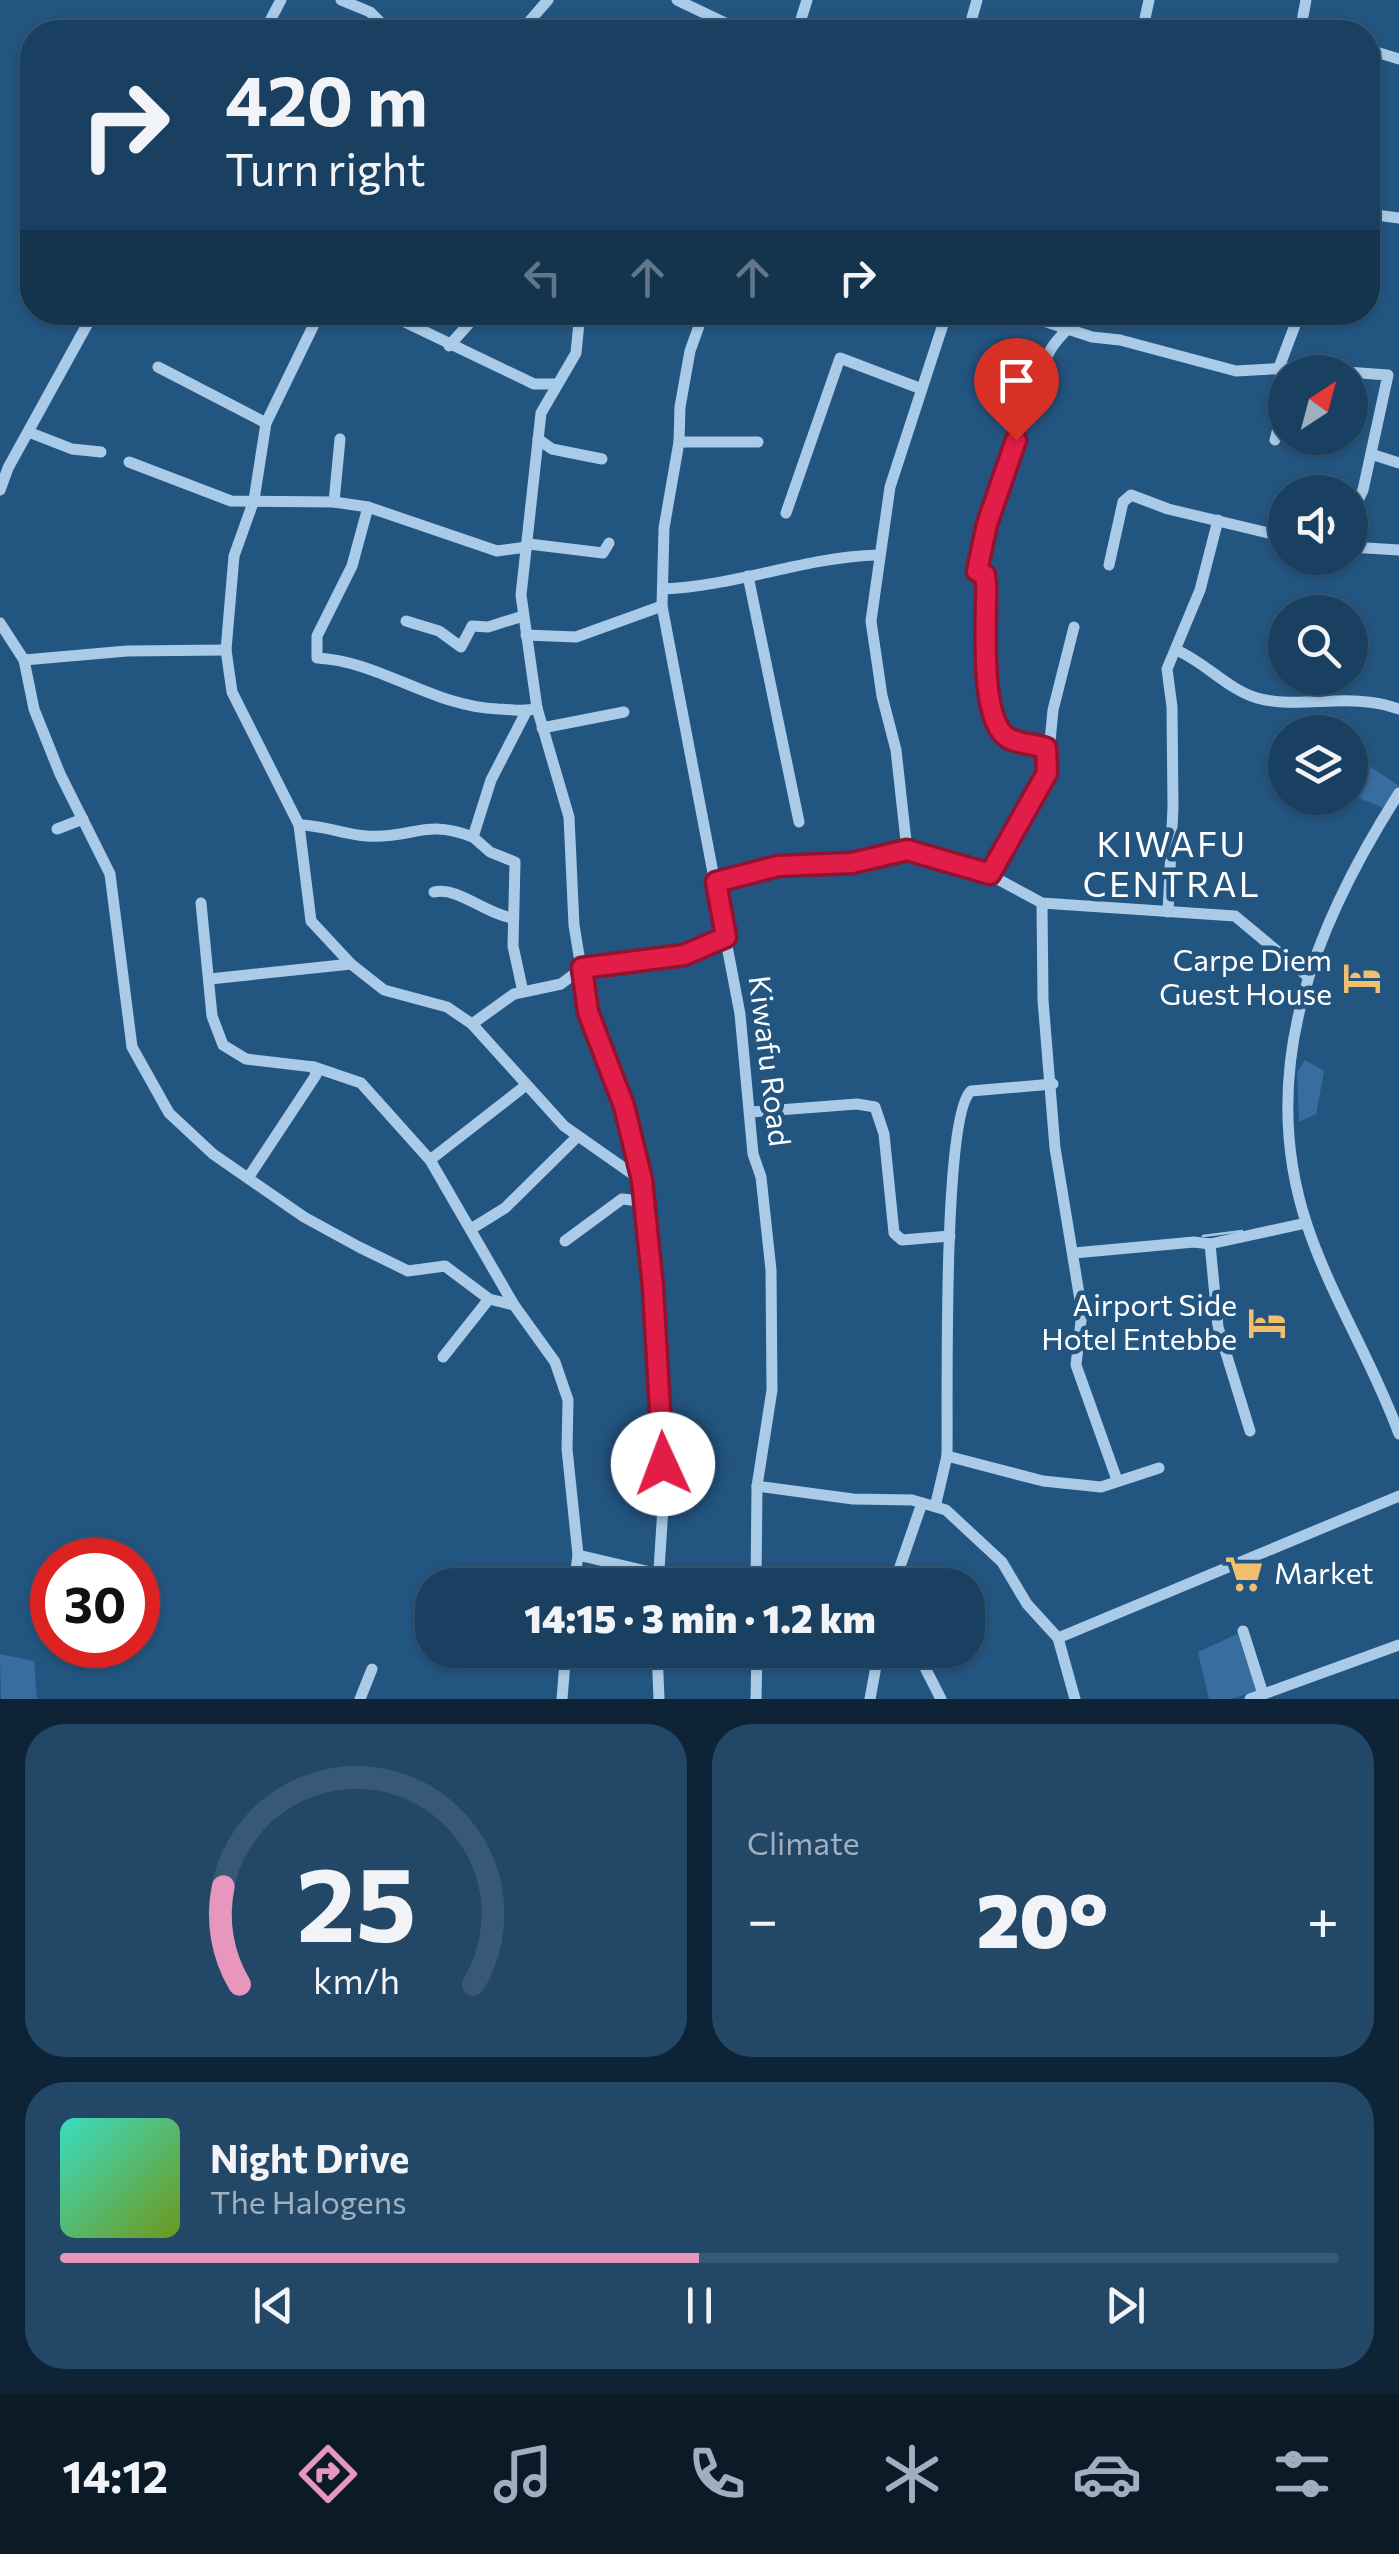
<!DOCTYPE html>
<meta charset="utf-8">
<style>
:root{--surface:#1a4061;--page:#234767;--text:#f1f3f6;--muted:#9fafbd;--line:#385976;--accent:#e797bd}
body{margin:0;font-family:Commissioner,sans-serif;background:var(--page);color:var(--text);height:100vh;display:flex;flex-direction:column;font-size:38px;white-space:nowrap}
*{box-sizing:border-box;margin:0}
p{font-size:32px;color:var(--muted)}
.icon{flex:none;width:55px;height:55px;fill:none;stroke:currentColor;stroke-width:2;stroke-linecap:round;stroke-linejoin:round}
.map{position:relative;height:1699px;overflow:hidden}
.side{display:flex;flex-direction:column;gap:25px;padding:25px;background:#0e2335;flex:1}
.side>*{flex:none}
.top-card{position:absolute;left:20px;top:20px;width:1360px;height:305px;border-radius:40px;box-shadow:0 2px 8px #0004,0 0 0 2px var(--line);background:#1a4061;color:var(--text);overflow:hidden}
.needle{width:65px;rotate:36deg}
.fabs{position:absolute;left:1268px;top:355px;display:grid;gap:20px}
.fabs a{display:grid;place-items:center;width:100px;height:100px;border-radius:50%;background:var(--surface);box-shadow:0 2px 8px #0004,0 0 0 2px var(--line);font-size:50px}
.speed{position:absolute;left:30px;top:1538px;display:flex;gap:20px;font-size:50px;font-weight:700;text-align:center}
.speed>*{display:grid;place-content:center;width:130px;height:130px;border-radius:50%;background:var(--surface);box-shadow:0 2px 8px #0004,0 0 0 2px var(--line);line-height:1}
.speed .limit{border:15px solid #d22;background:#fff;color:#111}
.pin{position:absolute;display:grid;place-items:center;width:85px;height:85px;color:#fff;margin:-102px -42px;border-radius:50% 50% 50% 0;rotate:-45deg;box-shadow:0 0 10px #0007}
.pin .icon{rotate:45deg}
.me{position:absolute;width:110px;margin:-55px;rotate:358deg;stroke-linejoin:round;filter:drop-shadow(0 0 8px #0008)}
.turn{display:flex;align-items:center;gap:35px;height:210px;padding:0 40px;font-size:45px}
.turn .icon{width:130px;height:130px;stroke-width:2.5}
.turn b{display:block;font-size:70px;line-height:85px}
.lanes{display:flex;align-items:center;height:95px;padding:0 40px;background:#0003;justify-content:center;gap:50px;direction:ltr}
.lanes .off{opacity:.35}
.big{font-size:75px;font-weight:800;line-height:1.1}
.side .tile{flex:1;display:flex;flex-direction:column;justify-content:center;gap:15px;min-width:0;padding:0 35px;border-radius:40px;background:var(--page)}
.side .dial{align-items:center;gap:0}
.dial svg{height:260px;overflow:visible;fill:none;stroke:var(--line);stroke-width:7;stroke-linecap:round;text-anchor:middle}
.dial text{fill:var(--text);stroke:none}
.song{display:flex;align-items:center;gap:30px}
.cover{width:120px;height:120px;border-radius:15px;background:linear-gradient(135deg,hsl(170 70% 55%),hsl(80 70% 35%))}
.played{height:10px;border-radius:5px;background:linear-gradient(90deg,var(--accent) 50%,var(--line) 50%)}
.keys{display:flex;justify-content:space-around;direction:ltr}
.heat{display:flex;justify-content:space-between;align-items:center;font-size:55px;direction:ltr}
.side .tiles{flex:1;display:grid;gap:25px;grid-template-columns:1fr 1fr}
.tile:last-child{grid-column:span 2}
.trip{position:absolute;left:415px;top:1568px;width:570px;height:100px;border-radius:40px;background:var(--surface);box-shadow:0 2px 8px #0004,0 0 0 2px var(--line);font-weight:800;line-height:100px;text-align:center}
.dock{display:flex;height:160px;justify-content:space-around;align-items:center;background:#0a1a27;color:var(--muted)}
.dock .icon{width:70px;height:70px}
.dock .current{color:var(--accent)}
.dock b{font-size:45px;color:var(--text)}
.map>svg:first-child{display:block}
.green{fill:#386e9f}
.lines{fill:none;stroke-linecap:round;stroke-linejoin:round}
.stream{stroke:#9ec7e8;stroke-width:2.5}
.minor{stroke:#aacbe7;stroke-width:11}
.route-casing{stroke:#92132f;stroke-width:25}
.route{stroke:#e11d48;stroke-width:18}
.labels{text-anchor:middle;stroke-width:9;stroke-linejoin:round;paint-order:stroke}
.poi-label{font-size:30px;fill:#fff;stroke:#235581;text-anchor:end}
.street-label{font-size:30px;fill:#fff;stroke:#235581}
.quarter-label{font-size:35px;letter-spacing:2.5px;fill:#fff;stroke:#235581}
</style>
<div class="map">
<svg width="1399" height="1699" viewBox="0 0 1399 1699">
<rect width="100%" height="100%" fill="#235581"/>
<g class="green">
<polygon points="1361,760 1399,786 1383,808 1350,794 1350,768 1357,768"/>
<polygon points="1305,1060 1324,1071 1316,1114 1299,1122 1297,1072"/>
<polygon points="1237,1634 1257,1691 1231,1699 1209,1699 1198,1652"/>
<polygon points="0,1654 34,1661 37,1699 1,1699"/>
</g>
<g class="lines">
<polyline class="stream" points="1203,1236 1242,1231"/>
<g class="minor">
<polyline points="341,0 370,12 390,32"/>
<polyline points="677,0 744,32"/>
<polyline points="264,32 281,0"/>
<polyline points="520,32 548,0"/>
<polyline points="797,32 807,0"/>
<polyline points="968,32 977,0"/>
<polyline points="1142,32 1149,0"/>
<polyline points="1300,32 1306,0"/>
<polyline points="1376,52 1399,59"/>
<polyline points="1368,214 1399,218"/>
<polyline points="320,312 266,423 254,500 234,556 226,650 232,692 299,825 311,921 351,964"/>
<polyline points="384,312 534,384 556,384"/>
<polyline points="580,312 576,353 541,413 521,595 537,708 569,817 574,925 588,1011 624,1106 641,1180 661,1408 664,1492 658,1585"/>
<polyline points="704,312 690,351 680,407 679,442 664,528 662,606 740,1014 753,1154 761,1177 771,1270 772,1390 757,1486 756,1585"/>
<polyline points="1016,312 1092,337 1120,340 1236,371 1290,368 1388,375 1363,490 1350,517"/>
<polyline points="449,346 479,312"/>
<polyline points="158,367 266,423"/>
<polyline points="1278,370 1300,312"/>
<polyline points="31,433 72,449 101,452"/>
<polyline points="538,439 552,449 602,459"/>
<polyline points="1275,440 1285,401"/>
<polyline points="679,442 758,442"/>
<polyline points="1371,454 1399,463"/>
<polyline points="129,462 231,501 334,502 368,507 497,551 527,547"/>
<polyline points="0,490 8,468 94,312"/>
<polyline points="334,502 340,439"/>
<path d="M368 507 352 566 317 636V658C380 661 433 707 498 709 512 709 524 713 537 708"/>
<polyline points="786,513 840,358 919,388"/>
<polyline points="529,544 603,553 609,543"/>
<polyline points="1350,547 1399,550"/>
<polyline points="1109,565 1123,502 1131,495 1168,509 1285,537"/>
<polyline points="748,576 799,822"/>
<path d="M663 589C736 586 805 557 878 555"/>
<polyline points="406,621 439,631 461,647 472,626 488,627 523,616"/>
<polyline points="0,623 24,660 34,709 60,774 110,874 132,1047 169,1113 213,1154 304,1217 359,1247 408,1271 445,1266 489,1299 514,1305"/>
<polyline points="526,635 576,637 662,606"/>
<path d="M1176 650C1205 662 1227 689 1257 698 1300 710 1351 691 1399 709"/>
<polyline points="24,660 127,651 226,650"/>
<polyline points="542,728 624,712"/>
<path d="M1047 748C1035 744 1019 744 1008 738 978 720 987 617 986 585L985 575 977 571C988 511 1021 402 1051 349 1058 336 1074 326 1078 312"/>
<path d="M1399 793C1316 923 1255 1069 1307 1225 1331 1297 1373 1362 1399 1434"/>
<path d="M299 825C324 825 344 835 367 836 414 839 423 818 473 837L491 780 526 712"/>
<polyline points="57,829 83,819"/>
<polyline points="473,837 490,852 515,862 513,946 523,992"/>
<polyline points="907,850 896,750 882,696 871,621 890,487 947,312"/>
<polyline points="990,875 1047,773 1053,710 1074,627"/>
<polyline points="716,882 778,866 852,863 907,850 990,875 1042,903 1235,916 1306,975"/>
<path d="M434 892C457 886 487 915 513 918"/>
<polyline points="201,903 212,1016 223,1045 246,1059 314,1067 361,1083 430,1160 514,1305 555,1362 568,1400 567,1449 578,1555 659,1574"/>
<polyline points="1042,903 1043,1000 1055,1148 1082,1312 1076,1365 1117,1480"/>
<polyline points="1168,912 1173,807 1172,707 1167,669 1200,590 1218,520"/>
<polyline points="210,979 351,964 384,990 447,1007 472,1024 564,1126 641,1180"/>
<polyline points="472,1024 514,994 561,984 582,968 684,955 726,937"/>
<polyline points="752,1112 857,1104 875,1107 884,1134 894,1233 902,1240 950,1236"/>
<polyline points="430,1160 525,1086"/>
<polyline points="250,1175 316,1075 314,1067"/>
<polyline points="471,1229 505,1208 578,1136"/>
<polyline points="565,1241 622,1199 641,1201"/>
<polyline points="1210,1244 1218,1327 1250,1431"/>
<polyline points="1074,1253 1194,1242 1210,1244 1306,1223"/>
<polyline points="443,1357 489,1299"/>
<polyline points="947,1456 1043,1481 1101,1487 1159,1468"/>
<polyline points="757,1486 853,1499 912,1500 946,1510 1002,1562 1027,1604 1058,1638 1075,1699"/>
<path d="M936 1503 947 1456C948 1403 942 1115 971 1091L1053 1084"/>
<polyline points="756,1574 896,1578"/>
<polyline points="894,1584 922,1503"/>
<polyline points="574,1585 578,1555"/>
<polyline points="1243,1631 1263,1694"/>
<polyline points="1058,1638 1399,1496"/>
<polyline points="657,1650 659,1699"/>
<polyline points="916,1650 941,1699"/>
<polyline points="360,1699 372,1669"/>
<polyline points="562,1699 566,1650"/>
<polyline points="756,1699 757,1650"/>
<polyline points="870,1699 879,1650"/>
<polyline points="1250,1699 1399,1645"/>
</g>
</g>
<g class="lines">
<g class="route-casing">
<path id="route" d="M663 1464 653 1288 642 1180 624 1106 588 1012 582 968 684 955 726 937 716 882 778 866 852 863 907 850 990 874 1047 773 1046 748C1035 744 1019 744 1008 738 978 720 987 617 986 585L985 575 977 571 987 524 1016 440"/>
</g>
<use href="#route" class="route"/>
</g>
<defs>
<g id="hotel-bare" transform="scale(3)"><path d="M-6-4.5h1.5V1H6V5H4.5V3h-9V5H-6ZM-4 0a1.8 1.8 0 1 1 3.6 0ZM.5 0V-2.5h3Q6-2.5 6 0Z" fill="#f2c06d" stroke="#235581" stroke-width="2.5" paint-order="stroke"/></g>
<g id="supermarket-bare" transform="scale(3)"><path d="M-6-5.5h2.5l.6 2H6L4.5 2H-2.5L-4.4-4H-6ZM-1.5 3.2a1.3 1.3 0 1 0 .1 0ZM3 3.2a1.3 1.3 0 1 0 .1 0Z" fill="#f2c06d" stroke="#235581" stroke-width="2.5" paint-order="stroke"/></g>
</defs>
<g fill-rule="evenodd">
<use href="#hotel-bare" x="1362" y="978"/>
<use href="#hotel-bare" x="1267" y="1323"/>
<use href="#supermarket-bare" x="1244" y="1574"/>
</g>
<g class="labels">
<g class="poi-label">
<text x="1332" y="971">Carpe Diem<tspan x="1332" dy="34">Guest House</tspan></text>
<text x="1237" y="1316">Airport Side<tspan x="1237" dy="34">Hotel Entebbe</tspan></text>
<text x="1274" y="1584" text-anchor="start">Market</text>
</g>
<g class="street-label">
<text transform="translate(769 1061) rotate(83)" y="10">Kiwafu Road</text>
</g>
<g class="quarter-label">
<text x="1172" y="857">KIWAFU<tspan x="1172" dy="40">CENTRAL</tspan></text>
</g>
</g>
</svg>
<div class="fabs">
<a><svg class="needle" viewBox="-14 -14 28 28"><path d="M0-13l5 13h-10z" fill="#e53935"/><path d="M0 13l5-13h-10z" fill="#9fafbd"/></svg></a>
<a><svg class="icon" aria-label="sound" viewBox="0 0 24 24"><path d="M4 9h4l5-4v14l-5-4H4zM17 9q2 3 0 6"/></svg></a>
<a><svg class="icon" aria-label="search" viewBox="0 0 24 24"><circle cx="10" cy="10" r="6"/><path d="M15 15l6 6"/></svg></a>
<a><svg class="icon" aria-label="layers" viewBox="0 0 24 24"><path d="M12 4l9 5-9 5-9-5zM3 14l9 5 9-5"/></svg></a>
</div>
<div class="speed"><div class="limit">30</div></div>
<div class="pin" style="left:1016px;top:440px;background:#d93025"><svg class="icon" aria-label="arrive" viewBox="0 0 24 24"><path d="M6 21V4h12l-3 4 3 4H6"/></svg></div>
<svg class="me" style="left:663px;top:1464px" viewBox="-20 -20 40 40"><circle r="19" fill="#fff"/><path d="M0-13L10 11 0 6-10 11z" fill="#e11d48"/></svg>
<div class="trip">14:15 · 3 min · 1.2 km</div>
<div class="top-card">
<div class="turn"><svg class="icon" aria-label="right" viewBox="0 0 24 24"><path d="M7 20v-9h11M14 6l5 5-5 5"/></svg><div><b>420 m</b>Turn right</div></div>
<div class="lanes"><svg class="icon off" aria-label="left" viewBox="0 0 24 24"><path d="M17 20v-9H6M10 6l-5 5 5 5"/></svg><svg class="icon off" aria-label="ahead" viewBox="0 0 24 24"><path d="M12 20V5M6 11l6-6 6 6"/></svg><svg class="icon off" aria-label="ahead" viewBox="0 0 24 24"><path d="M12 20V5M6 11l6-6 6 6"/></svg><svg class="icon" aria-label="right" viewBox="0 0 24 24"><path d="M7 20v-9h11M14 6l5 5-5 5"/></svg></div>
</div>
</div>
<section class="side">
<div class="tiles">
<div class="tile dial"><svg viewBox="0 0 100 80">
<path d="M14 69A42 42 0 1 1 86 69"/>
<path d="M14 69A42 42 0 0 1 9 39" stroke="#e797bd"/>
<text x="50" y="56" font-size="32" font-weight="700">25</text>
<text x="50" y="72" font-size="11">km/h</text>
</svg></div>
<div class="tile"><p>Climate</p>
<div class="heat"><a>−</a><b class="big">20°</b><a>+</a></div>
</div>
<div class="tile">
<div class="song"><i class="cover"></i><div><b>Night Drive</b><p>The Halogens</p></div></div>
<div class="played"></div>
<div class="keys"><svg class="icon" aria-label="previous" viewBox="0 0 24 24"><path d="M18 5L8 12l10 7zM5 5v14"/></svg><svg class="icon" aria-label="pause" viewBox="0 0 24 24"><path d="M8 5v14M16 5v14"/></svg><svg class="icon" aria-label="next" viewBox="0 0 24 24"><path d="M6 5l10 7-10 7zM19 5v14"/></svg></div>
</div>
</div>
</section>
<nav class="dock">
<b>14:12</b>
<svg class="icon current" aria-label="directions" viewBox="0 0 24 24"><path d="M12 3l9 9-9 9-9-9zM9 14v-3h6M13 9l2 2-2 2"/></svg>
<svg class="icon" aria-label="music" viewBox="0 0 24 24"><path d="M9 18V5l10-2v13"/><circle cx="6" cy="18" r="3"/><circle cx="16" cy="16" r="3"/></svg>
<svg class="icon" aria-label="phone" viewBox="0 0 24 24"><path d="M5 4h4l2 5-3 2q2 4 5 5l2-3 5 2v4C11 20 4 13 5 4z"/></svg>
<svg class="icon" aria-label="climate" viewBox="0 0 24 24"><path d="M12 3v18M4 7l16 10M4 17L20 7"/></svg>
<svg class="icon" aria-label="car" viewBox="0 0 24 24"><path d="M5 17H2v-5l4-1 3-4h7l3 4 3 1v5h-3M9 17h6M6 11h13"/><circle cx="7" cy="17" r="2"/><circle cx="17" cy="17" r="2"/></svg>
<svg class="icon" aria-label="filters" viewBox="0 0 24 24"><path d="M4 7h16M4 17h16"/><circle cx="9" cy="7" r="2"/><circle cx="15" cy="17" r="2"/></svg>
</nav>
